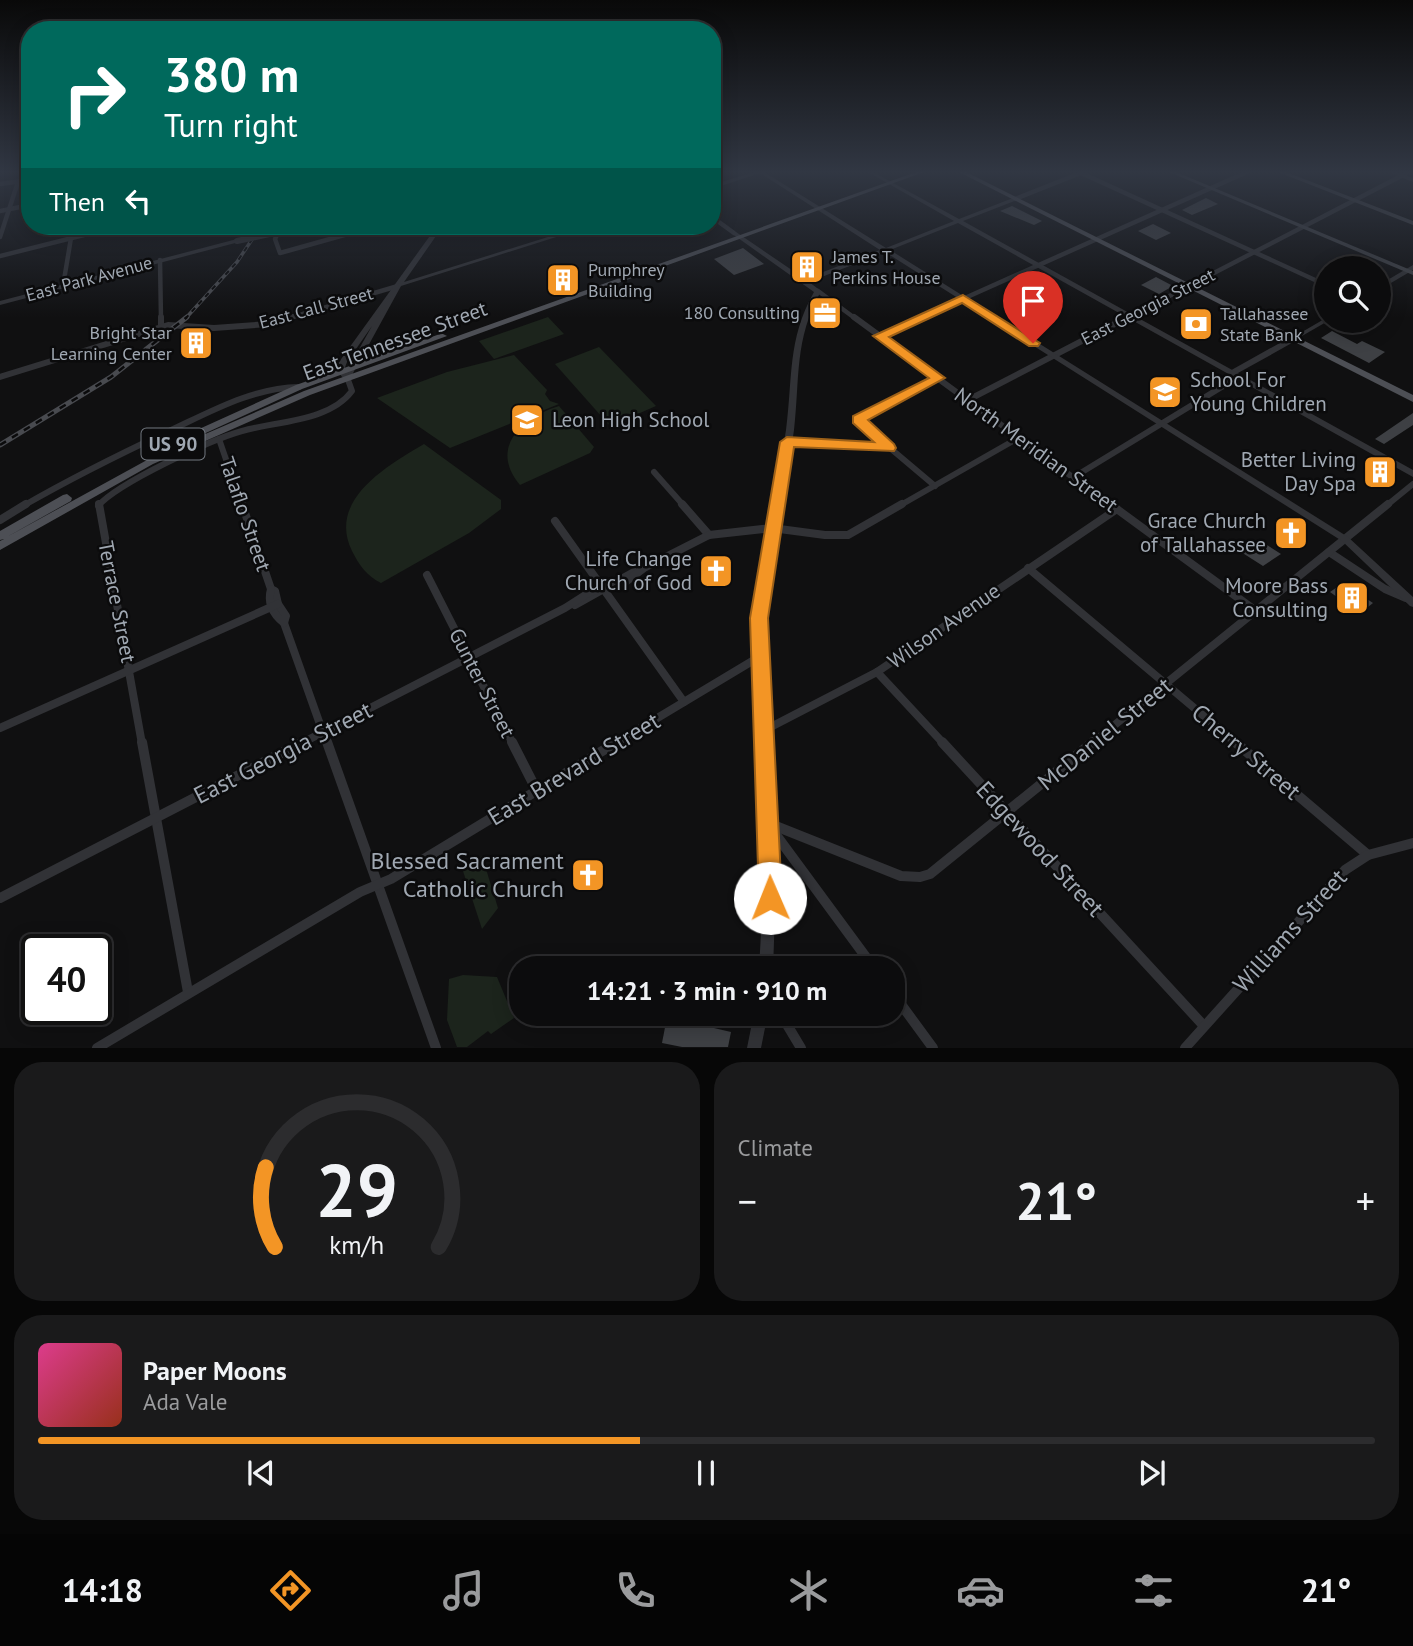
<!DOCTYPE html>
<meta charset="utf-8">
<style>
:root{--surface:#0c0c0d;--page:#1a1a1b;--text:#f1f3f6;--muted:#9a9b9d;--line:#2c2c2e;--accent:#f39525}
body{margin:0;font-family:"PT Sans",sans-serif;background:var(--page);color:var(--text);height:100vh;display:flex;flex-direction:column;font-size:26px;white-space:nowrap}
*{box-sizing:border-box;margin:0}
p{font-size:23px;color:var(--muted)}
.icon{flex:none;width:38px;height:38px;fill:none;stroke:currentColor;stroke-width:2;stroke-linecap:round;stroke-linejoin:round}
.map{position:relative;height:1048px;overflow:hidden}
.details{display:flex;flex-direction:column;gap:14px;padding:14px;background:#070707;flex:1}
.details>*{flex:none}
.guide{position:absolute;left:21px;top:21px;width:700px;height:214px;border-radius:28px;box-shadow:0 4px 18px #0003,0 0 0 2px var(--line);background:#00695c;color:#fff;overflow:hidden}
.buttons{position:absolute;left:1314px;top:256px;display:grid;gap:14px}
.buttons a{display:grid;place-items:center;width:77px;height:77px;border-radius:50%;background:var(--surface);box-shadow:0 4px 18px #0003,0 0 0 2px var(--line);font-size:35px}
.speed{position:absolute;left:21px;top:934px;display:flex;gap:14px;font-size:35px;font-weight:700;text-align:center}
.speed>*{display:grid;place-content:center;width:91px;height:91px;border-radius:50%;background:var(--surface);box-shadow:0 4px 18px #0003,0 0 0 2px var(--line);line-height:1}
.speed .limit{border:4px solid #111;border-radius:10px;background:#fff;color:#111}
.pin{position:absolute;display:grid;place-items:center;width:60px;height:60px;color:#fff;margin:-72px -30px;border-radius:50% 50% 50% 0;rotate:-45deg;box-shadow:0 0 7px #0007}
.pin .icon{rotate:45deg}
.me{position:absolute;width:77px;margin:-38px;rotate:359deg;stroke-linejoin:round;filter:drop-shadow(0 0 5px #0008)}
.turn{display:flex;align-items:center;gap:24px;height:147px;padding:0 28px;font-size:32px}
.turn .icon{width:91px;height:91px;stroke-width:2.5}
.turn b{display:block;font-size:49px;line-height:60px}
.then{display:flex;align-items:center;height:66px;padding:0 28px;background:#0003;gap:14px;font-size:26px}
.big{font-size:52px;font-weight:700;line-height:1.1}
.details .card{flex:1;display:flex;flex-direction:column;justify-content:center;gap:10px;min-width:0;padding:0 24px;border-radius:28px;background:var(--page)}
.details .dial{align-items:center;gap:0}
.dial svg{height:182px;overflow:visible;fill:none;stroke:var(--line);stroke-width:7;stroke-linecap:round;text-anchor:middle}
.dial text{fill:var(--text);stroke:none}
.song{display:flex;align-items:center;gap:21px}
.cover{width:84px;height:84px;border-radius:10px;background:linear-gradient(135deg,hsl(330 70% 55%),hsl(10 70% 35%))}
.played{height:7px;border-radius:4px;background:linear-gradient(90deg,var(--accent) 45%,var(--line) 45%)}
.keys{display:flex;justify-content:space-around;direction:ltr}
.heat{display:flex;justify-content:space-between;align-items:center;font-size:38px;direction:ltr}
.details .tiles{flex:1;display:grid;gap:14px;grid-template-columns:1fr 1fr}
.card:last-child{grid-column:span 2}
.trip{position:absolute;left:509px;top:956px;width:396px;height:70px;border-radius:28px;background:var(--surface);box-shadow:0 4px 18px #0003,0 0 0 2px var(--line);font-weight:700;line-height:70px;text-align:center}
.tab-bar{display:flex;height:112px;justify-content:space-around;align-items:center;background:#050505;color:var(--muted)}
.tab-bar .icon{width:49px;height:49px}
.tab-bar .current{color:var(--accent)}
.tab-bar b{font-size:32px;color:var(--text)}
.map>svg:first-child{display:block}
.green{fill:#1c241c}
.building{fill:#3e4044}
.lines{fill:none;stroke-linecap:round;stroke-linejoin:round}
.minor-far3{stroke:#313236;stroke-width:4.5}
.minor-far2{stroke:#313236;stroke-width:6}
.minor-far1{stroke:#313236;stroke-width:8}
.minor{stroke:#313236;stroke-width:10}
.tertiary{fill:#313236;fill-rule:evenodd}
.secondary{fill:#3f4146;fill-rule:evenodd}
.primary{fill:#4d4f55;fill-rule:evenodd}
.rail-far1-casing{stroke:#484a4f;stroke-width:3.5}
.rail-casing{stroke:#484a4f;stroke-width:5}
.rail-far1{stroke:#0b0b0c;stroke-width:2;stroke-dasharray:5;stroke-linecap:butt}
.rail{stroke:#0b0b0c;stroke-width:2.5;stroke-dasharray:7;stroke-linecap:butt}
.tertiary-bridge{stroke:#313236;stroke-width:6}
.route{fill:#f39525;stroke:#9e6118;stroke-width:2}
.labels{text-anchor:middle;stroke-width:5;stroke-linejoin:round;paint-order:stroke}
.far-poi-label{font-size:18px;fill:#a0a8b2;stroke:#0b0b0c;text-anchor:start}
.far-street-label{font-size:18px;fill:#a0a8b2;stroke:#0b0b0c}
.shield{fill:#0b0b0c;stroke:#737980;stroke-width:2}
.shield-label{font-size:19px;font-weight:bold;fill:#a0a8b2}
.street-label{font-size:21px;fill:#a0a8b2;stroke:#0b0b0c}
.poi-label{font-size:21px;fill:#a0a8b2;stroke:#0b0b0c;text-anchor:end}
.near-street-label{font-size:24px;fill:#a0a8b2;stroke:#0b0b0c}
.near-poi-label{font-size:24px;fill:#a0a8b2;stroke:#0b0b0c;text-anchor:end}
</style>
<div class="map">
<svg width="1413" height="1048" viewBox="0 0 1413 1048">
<rect width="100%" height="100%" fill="#101011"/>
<g class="green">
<polygon points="548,317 564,334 494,359 479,341"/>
<polygon points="599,347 656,406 610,426 555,364"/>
<polygon points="514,355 547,390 545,394 550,401 559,404 450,448 377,398 447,372"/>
<path d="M559 406 594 447 590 453 520 485C488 447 523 417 559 406Z"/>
<path d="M424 444 501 500V509L469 533 381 583C367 576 359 565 352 551 327 500 387 466 424 444Z"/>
<polygon points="482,856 498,908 482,929 462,868"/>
<polygon points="463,975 497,977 514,1018 491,1034 488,1031 467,1047 457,1047 447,1020 449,979"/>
</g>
<g class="building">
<polygon points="1206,198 1218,204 1192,215 1182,210"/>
<polygon points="1012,206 1042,221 1034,225 1000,211"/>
<polygon points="1153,224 1171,233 1156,240 1138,231"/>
<polygon points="743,248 764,264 734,275 714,259"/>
<polygon points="1156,277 1173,286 1159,294 1141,285"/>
<polygon points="1332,331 1357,344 1362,341 1385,352 1369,363 1321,338"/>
<polygon points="1413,413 1413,425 1384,444 1375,439"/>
<polygon points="1378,463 1394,472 1382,482 1366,473"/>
<polygon points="1267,545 1281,554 1263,566 1241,552 1248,547 1255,552"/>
<polygon points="1343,583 1373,603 1363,611 1358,608 1355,610 1330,592"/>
<polygon points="667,1017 731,1032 728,1047 682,1047 662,1043"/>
</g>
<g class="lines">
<g class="minor-far3">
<polyline points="1079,172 1326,285"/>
<polyline points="0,184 30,180"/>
<polyline points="1015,199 1083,172"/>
<polyline points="0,211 30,205"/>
<polyline points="712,217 734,233"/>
<polyline points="279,231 275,239 280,253 355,232 357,230 354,226"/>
<polyline points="0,237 18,182"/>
<polyline points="0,256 120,226"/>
<polyline points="160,260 161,319"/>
<polyline points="63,286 73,226"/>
<polyline points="818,291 856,319"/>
<polyline points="286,319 398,286"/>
<polyline points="918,319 1247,172"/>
<polyline points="1125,319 1409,172"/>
</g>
<g class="minor-far2">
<polyline points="161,317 161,327"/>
<polyline points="854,317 1112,506"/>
<polyline points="880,336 922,317"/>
<polyline points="1232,373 1293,339"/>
<polyline points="0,377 168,325 214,328 269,324 292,317"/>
<polyline points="968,400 1128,317"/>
<polyline points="219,439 242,506"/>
<polyline points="787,442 888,448"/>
<polyline points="654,472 684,506"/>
<polyline points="1074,477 1238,377"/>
<polyline points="935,486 858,421 939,378"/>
<path d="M23 506C70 479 118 455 167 432 210 412 251 388 299 387"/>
<path d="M98 506C118 483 210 440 242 431 276 421 329 422 352 391L347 377"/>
<polyline points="899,506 1020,437"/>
<polyline points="1386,506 1413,484"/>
</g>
<g class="minor-far1">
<polyline points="99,504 142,744"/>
<polyline points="242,504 271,589 275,591 278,604 286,616 284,623 327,744"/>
<polyline points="682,504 709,535"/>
<polyline points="1110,504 1256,611"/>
<polyline points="0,520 26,504"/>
<polyline points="555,521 684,702"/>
<polyline points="1329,552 1385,589 1406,598"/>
<polyline points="1028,568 1237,744"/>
<polyline points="427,575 513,744"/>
<path d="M271 589C267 603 273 614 284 623"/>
<polyline points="575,605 634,572"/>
<polyline points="877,672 944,744"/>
<polyline points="0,728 278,604"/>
<polyline points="763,731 877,672 1117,509"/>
<polyline points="300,744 565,608 590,592 624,583 644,568 709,535 772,528 825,535 848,535 902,504"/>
<polyline points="614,744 759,657"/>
<polyline points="1091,744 1388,504"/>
</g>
<g class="minor">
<polyline points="142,742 188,992"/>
<polyline points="327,742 436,1048"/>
<polyline points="512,742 537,791"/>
<polyline points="942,742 1204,1026"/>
<polyline points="1235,742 1368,855"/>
<polyline points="768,823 901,876 920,877 930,874 1093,742"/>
<polyline points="768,824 874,968"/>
<polyline points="0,898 303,742"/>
<polyline points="892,992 933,1048"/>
<polyline points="780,1013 801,1048"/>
<polyline points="97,1048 360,892 391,879 617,742"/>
<polyline points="1185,1048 1345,870 1368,855 1413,843"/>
</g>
<g class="tertiary">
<path d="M754 172H764L886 248 954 221 868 172H873L959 219 1013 198H1017V200L963 221 1413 470V477L958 223 890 250 1348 537 1413 597V607L1410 606 1342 541 885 252 809 282 821 291C794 340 800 378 794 430 786 493 766 554 764 618 762 691 770 763 773 835 776 880 775 923 773 968H759C762 924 763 880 762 835 759 763 751 691 754 618 757 554 777 493 786 430 793 378 787 340 814 292L731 233 736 232 805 279 880 250 760 173 712 189V185Z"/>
<polygon points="1388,172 1395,172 1413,178 1413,182"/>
<polygon points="294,226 303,226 274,235 271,233"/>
<path d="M437 226H443L404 282 583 226H591L401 286 367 348 370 354H385L389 356 385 358H365L363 354 350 379H344L336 370 339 362ZM372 326 346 372 344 370 347 362Z"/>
<polygon points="237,239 240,241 239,242 0,305 0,301"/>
<polygon points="1413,265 1413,270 1379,290 1379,285"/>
<polygon points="1326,318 1326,320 1329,320 1328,321 1295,340 1291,340 1290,339"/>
<polygon points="754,1013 768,1013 761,1048 747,1048"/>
</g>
<g class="secondary">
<polygon points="1169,172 1176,172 1413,271 1413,275"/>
<polygon points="1278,172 1286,172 1413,221 1413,225"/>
</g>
<g class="primary">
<polygon points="916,172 924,172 310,395 153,464 0,550 0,541 4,539 0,540 0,531 63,495 67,494 72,498 71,501 5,538 147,460 172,448 166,448 164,446 166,444 296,385 440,334 443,334 447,336 302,389 173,448 304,391"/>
<polygon points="959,172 966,172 1413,395 1413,402"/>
</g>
<g class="rail-far1-casing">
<polyline id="rail-far1" points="185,319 237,262 261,226"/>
</g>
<g class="rail-casing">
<polyline id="rail" points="0,445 111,377 187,317"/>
</g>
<use href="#rail-far1" class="rail-far1"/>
<use href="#rail" class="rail"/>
<polyline class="tertiary-bridge" points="237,241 274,233"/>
</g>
<linearGradient id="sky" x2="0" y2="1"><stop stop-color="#090909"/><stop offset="0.54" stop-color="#313743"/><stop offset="1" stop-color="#313743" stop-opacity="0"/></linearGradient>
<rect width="1413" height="318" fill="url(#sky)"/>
<polygon class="route" points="963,295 1040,343 1038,346 1029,346 962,303 889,337 945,378 868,420 894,444 896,448 894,451 794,447 768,618 782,898 778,906 770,910 762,906 759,898 750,618 780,442 787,437 874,442 853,423 853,416 929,378 873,336"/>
<defs>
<g id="building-square" transform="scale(1.75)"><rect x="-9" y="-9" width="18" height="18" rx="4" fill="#f39525" stroke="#0b0b0c"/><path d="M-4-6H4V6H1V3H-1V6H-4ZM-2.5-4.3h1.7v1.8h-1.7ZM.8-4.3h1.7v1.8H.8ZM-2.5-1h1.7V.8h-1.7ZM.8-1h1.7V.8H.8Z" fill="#fff"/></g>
<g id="office-square" transform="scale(1.75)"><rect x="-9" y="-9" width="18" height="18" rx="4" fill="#f39525" stroke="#0b0b0c"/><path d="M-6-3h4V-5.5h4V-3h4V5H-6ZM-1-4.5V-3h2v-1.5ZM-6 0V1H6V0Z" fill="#fff"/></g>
<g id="bank-square" transform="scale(1.75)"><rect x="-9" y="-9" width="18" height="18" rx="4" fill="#f39525" stroke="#0b0b0c"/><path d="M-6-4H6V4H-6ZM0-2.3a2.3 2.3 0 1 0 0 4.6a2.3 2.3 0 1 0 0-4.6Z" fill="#fff"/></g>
<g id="school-square" transform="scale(1.75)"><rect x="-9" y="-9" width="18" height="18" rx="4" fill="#f39525" stroke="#0b0b0c"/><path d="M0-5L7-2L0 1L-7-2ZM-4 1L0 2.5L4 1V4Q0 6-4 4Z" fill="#fff"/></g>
<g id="church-square" transform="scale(1.75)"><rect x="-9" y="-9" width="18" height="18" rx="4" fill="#f39525" stroke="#0b0b0c"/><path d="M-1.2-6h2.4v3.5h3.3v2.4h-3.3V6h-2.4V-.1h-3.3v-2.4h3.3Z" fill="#fff"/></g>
</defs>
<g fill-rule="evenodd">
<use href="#building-square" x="807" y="267"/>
<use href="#building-square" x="563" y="280"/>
<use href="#office-square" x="825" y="313"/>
<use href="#bank-square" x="1196" y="324"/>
<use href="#building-square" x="196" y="343"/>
<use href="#school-square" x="1165" y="392"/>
<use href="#school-square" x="527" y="420"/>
<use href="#building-square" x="1380" y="472"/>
<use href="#church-square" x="1291" y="533"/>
<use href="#church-square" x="716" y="571"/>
<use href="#building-square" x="1352" y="598"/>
<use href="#church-square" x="588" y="875"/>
</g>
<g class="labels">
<g class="far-poi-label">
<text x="832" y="263">James T.<tspan x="832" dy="21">Perkins House</tspan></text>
<text x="588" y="276">Pumphrey<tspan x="588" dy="21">Building</tspan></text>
<text x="800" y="319" text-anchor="end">180 Consulting</text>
<text x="1220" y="320">Tallahassee<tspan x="1220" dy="21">State Bank</tspan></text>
<text x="172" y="339" text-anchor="end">Bright Star<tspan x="172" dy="21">Learning Center</tspan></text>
</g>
<g class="far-street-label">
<text transform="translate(89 279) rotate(-15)" y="6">East Park Avenue</text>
<text transform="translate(1148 307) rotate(-27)" y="6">East Georgia Street</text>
<text transform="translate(316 308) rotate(-15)" y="6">East Call Street</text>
</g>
<rect class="shield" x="141.5" y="428.5" width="63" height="31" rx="5"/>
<g class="shield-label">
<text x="173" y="451">US 90</text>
</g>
<g class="street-label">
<text transform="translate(395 341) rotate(-20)" y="7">East Tennessee Street</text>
<text transform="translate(1036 450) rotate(36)" y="7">North Meridian Street</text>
<text transform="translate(245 514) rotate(71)" y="7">Talaflo Street</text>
<text transform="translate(117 602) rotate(79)" y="7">Terrace Street</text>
<text transform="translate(944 626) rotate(-35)" y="7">Wilson Avenue</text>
<text transform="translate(482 683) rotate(63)" y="7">Gunter Street</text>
</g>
<g class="poi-label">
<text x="1190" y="387" text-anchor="start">School For<tspan x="1190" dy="24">Young Children</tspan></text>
<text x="552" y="427" text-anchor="start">Leon High School</text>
<text x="1356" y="467">Better Living<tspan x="1356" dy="24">Day Spa</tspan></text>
<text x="1266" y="528">Grace Church<tspan x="1266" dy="24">of Tallahassee</tspan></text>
<text x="692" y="566">Life Change<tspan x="692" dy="24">Church of God</tspan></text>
<text x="1328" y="593">Moore Bass<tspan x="1328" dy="24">Consulting</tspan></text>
</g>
<g class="near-street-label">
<text transform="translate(1105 734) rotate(-39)" y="8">McDaniel Street</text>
<text transform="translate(1246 752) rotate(40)" y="8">Cherry Street</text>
<text transform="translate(283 753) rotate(-27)" y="8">East Georgia Street</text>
<text transform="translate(574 769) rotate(-31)" y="8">East Brevard Street</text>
<text transform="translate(1040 849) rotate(47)" y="8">Edgewood Street</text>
<text transform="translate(1290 931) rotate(-48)" y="8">Williams Street</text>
</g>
<g class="near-poi-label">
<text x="564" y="869">Blessed Sacrament<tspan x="564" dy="28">Catholic Church</tspan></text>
</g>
</g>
</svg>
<div class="buttons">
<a><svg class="icon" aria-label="search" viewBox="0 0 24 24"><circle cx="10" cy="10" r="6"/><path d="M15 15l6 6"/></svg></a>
</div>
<div class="speed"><div class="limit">40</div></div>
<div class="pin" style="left:1033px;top:343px;background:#d93025"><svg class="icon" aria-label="arrive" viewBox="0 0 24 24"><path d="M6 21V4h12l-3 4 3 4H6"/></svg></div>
<svg class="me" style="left:770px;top:898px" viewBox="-20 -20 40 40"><circle r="19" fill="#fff"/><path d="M0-13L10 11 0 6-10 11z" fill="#f39525"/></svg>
<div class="trip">14:21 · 3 min · 910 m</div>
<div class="guide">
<div class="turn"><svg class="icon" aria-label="right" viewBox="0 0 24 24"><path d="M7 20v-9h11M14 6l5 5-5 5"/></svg><div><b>380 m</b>Turn right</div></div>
<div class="then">Then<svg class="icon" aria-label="left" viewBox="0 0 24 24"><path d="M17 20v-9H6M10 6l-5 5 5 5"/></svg></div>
</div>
</div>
<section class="details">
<div class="tiles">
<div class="card dial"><svg viewBox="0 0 100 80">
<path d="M14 69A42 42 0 1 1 86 69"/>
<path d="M14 69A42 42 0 0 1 10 34" stroke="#f39525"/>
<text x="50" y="56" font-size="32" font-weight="700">29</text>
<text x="50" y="72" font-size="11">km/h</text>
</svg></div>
<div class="card"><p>Climate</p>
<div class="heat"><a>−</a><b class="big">21°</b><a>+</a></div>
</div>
<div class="card">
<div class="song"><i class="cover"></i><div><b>Paper Moons</b><p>Ada Vale</p></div></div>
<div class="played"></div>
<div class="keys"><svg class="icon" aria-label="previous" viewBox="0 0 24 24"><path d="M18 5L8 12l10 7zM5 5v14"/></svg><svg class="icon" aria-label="pause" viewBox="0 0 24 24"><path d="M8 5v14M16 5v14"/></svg><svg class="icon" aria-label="next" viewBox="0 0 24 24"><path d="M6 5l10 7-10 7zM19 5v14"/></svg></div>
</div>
</div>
</section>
<nav class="tab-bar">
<b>14:18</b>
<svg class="icon current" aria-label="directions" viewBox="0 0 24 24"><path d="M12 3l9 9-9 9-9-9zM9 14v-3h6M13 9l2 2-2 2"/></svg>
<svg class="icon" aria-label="music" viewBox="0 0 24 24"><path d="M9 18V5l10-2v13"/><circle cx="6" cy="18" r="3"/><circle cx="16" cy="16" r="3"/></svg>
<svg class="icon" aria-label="phone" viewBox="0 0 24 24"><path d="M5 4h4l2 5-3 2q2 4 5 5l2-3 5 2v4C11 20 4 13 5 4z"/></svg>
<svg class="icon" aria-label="climate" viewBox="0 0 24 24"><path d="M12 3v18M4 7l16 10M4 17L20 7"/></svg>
<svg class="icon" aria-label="car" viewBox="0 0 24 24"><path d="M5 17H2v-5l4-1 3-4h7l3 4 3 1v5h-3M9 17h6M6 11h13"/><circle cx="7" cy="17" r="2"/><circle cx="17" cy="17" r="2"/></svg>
<svg class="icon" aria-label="filters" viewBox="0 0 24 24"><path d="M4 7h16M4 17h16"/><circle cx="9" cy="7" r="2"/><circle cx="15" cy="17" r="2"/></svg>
<b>21°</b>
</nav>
